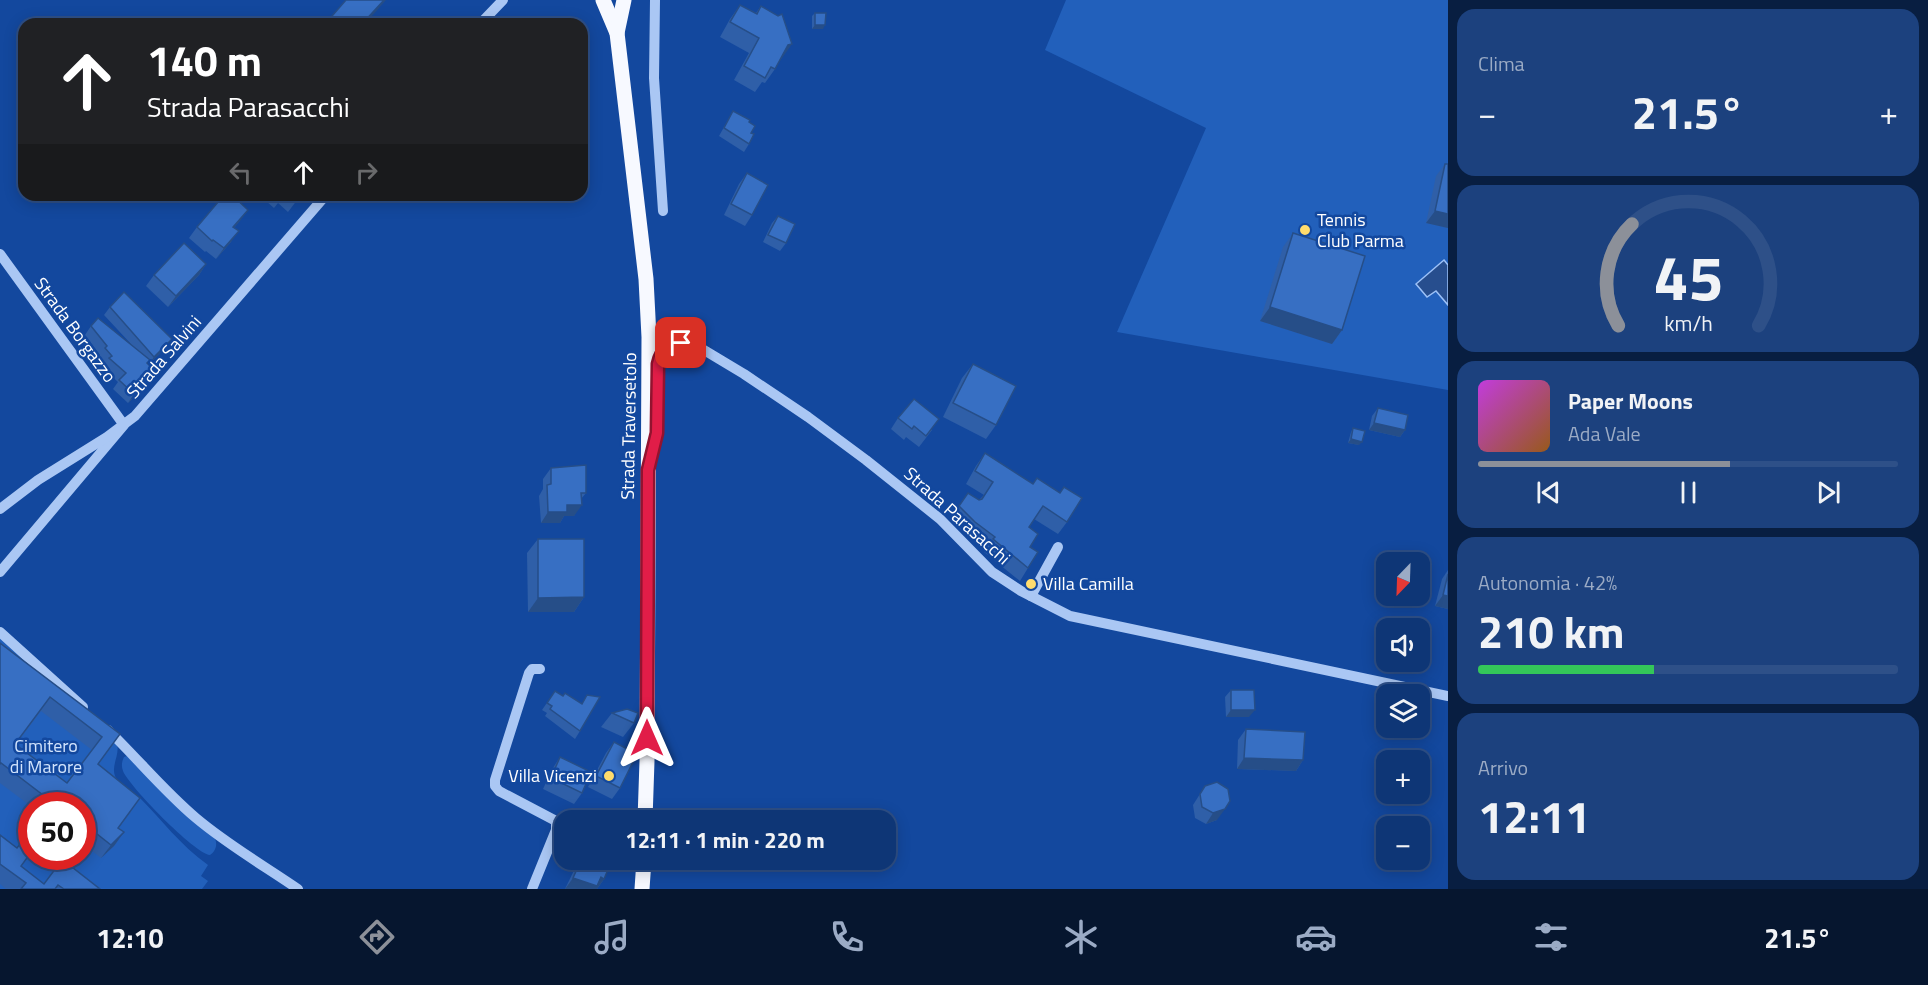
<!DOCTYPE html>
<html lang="it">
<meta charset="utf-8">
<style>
:root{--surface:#0e3676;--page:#1c417e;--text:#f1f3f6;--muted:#9babc5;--line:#2e5088;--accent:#8c9099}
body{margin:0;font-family:"Titillium Web",sans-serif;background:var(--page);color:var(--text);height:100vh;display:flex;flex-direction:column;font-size:22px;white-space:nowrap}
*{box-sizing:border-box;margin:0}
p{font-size:20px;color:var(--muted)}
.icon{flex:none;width:33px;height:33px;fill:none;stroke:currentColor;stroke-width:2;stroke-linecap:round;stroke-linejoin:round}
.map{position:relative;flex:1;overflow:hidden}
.details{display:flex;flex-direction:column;gap:9px;padding:9px;background:#081e41;width:480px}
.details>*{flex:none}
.guide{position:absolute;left:18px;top:18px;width:570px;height:183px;border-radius:18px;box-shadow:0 3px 15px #0003,0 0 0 2px var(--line);background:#202124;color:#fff;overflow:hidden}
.needle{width:39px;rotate:203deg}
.tools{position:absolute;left:1376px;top:552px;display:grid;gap:12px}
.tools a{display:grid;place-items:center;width:54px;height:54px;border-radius:12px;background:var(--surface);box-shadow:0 3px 15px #0003,0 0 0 2px var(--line);font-size:30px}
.speed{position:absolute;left:18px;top:792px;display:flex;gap:12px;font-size:30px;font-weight:700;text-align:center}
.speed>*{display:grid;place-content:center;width:78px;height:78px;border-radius:50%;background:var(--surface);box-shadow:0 3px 15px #0003,0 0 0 2px var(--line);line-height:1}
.speed .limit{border:9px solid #d22;background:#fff;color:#111}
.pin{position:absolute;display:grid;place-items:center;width:51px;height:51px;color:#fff;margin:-26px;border-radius:12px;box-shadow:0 3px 9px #0006}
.me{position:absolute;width:66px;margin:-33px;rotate:0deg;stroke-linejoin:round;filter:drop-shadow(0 0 4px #0008)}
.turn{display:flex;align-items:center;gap:21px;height:126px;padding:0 30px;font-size:27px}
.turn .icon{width:78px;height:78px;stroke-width:2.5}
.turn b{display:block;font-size:42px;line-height:51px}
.lanes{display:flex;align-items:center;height:57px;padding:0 30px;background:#0003;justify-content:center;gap:30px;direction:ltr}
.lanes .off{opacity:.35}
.big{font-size:45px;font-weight:700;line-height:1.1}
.details .widget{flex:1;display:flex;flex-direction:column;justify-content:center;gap:9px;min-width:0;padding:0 21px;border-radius:18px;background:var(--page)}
.details .dial{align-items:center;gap:0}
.dial svg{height:156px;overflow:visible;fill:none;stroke:var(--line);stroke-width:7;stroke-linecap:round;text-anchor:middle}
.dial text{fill:var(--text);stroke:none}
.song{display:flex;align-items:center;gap:18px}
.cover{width:72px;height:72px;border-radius:9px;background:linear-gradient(135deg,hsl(290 70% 55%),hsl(30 70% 35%))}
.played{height:6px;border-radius:3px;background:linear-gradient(90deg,var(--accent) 60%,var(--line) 60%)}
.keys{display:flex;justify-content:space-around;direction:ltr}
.heat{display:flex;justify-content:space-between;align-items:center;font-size:33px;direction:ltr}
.charge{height:9px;border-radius:4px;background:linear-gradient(90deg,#34c759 42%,var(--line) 0)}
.trip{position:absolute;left:554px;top:810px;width:342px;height:60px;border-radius:18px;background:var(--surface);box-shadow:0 3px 15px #0003,0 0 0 2px var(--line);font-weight:700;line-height:60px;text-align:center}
.tabs{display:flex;height:96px;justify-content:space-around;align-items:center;background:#06162f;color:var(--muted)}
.tabs .icon{width:42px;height:42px}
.tabs .current{color:var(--accent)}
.tabs b{font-size:27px;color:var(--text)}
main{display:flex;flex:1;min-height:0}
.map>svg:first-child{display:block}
.green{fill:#2260bb;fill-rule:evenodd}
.water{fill:#274e8e;stroke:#9cc1f7;stroke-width:1.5}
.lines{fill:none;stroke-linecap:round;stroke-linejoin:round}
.minor{stroke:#aac7f4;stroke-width:10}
.major{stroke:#f7f9ff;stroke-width:15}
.wall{fill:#2f5fa8;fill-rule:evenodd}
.shaded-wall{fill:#264e88}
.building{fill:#376fc3;stroke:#264e88;stroke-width:1.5;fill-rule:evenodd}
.route-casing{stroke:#92132f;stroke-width:15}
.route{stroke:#e11d48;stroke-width:10}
.poi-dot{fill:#ffdc6d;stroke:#13489e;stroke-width:2}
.labels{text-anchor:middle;stroke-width:5;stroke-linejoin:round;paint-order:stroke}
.poi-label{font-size:18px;fill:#fff;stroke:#13489e;text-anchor:start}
.street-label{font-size:18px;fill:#fff;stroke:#13489e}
.park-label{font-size:18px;fill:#d2e4fd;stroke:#13489e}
</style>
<main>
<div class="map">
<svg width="1448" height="889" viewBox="0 0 1448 889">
<rect width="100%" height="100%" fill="#13489e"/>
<g class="green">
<polygon points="1066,0 1448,0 1448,390 1117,332 1206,128 1045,50"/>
<path d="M0 636 117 744C120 755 111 765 115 776 119 786 131 790 139 797 163 821 179 844 208 865L201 876 208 881 202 889H0ZM32 806H82V856H32Z"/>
<path d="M127 756 215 839C218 845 215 852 210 855 195 854 128 785 123 771 121 766 122 761 124 757Z"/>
</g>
<polygon class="water" points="1444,260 1448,265 1448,305 1436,291 1427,297 1416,284"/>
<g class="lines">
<g class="minor">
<polyline points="655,0 654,78 663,211"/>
<polyline points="480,24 503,0"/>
<polyline points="0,254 124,425 0,572"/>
<polyline points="653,449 657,433 658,364 659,357 669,346 681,343 690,344 699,347 744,374 808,417 866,460 940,519 992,572 1021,591 1070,616 1448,696"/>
<polyline points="0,509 38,480 107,437 135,416 326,195"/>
<polyline points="1031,596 1058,547"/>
<polyline points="0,632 83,707"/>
<path d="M108 730C138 759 164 791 196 818 228 845 263 865 298 889"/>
<polyline points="532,889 556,830 556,821 499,791 495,786 495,780 529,673 532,669 540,669"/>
</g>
<g class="major">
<polyline points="603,0 617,33 646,279 649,337 647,761 645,820"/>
<polyline points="617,33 624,0"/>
<polyline points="642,889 644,860"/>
</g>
</g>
<g class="wall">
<polygon points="740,5 756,13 761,6 782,58 780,59 775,69 765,83 762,82 755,92 734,80 749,53 720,37 730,19"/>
<polygon points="815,13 823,29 812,29 812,16"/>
<polygon points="733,111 749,122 751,133 749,144 744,152 719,136"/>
<polygon points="1445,164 1448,164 1448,228 1426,223 1436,176"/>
<polygon points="747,173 752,215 745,226 724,215 739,184"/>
<polygon points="259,195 301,195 288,212 278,203 274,208"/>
<polygon points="248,210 234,228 231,242 216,259 206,251 205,252 189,238 197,227"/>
<polygon points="778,216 786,243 780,251 763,242 772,223"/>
<polygon points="1293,233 1342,330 1332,344 1260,321 1283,247"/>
<polygon points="206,264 199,275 168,307 146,286 154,275"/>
<polygon points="110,307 167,347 149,364 157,373 150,382 128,403 113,389 118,382 103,368 105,365 98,358 100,355 85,335 91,326 131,344 104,315"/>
<polygon points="973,364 996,425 986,439 943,417 962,378"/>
<polygon points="1378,408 1405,430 1400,437 1369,430 1372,416"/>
<polygon points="898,418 932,430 919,447 906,437 904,440 891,429"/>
<polygon points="1353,428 1359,445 1348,443 1351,432"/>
<polygon points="985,453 1067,522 1058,534 1034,519 1029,527 1030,547 1028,568 1020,581 984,552 986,550 966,535 951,519 968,493 979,500 984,495 966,484 976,466"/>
<polygon points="551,468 586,493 581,499 574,516 564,516 560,523 541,523 539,496 543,489 543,479"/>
<polygon points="538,539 584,597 574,612 528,612 527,553"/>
<polygon points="1448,570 1448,609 1435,606 1442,579"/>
<path d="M0 643 120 734 98 764 131 812 118 828 124 832 114 846 101 858 88 848 86 850 82 847V806H32V807L0 783ZM41 711 92 750 67 783 16 744Z"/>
<polygon points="1231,690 1249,717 1226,717 1225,697"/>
<polygon points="555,691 563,696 581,703 580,731 575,739 545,716 547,713 542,710"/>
<polygon points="612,713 634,723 623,737 601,727"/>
<polygon points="1246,729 1303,760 1296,771 1237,769 1238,740"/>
<polygon points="614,742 620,788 612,799 588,787 606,753"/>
<polygon points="560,757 582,793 574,804 543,789 553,768"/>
<polygon points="1205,786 1217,820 1206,824 1195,818 1193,805"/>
<polygon points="32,829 32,852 21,866 44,884 72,867 100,889 6,889 0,884 0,835 17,848"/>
<polygon points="579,860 612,860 604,879 597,889 565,889"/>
</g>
<g class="shaded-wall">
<polygon points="384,0 386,0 365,24 362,24"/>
<polygon points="815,25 825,25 823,29 812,29"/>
<polygon points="792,44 782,58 778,60 788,45"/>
<polygon points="248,210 240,221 225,238 233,227"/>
<polygon points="1435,211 1448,214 1448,228 1426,223"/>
<polygon points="239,231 231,242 216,259 224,248"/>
<polygon points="206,264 199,275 168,307 176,296"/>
<polygon points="1270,307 1342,330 1332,344 1260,321"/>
<polygon points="172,339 167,347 149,364 154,357"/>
<polygon points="157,373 150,382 128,403 134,394"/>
<polygon points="1374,423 1405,430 1400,437 1369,430"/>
<polygon points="1351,439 1362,442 1359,445 1348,443"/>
<polygon points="567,505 582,505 574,516 564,516 560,523 541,523 548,512"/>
<polygon points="1443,595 1448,596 1448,609 1435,606"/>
<polygon points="584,597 574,612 528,612 538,598"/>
<polygon points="1231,710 1255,710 1249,717 1226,717"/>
<polygon points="1244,758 1303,760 1296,771 1237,769"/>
<polygon points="1225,809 1217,820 1206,824 1213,813"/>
<polygon points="124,832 114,846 101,858 111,845"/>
<polygon points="601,877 604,879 597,889 565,889 573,878"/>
</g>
<g class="building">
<polygon points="346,0 384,0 362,24 325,24"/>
<polygon points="740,5 757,14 761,6 778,16 782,14 792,44 788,45 775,69 771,67 765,78 744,66 759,38 730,22"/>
<polygon points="815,13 826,13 825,25 815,25"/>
<polygon points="733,111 750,120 749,122 755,126 751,133 754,134 749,144 724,128"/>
<polygon points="1445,164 1448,164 1448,214 1435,211"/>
<polygon points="747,173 768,185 752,215 731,204"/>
<polygon points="224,195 232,195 248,210 233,227 239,231 224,248 213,240 212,241 197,227"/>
<polygon points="289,195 301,195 296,201"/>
<polygon points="778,216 795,224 786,243 768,235"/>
<polygon points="1293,233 1365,256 1342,330 1270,307"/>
<polygon points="184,243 206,264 176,296 154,275"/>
<polygon points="124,292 172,339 154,357 110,307"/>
<polygon points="98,318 150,360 147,363 157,373 134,394 119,380 126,373 109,358 112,356 105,348 107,346 91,326"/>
<polygon points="973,364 1016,386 996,425 953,403"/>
<polygon points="914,399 939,419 926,436 914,426 912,429 898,418"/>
<polygon points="1378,408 1408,415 1405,430 1374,423"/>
<polygon points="1353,428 1365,431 1362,442 1351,439"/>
<polygon points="985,453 1033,484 1037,478 1060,493 1064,487 1082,498 1067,522 1043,506 1029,527 1038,534 1030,547 1038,552 1028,568 993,539 995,537 975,522 959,506 968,493 979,500 982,499 993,482 975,471"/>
<polygon points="586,465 586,493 581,493 582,505 567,505 567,512 548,512 547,485 551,484 551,468"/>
<polygon points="538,539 584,539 584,597 538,598"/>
<polygon points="1448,574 1448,596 1443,595"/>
<path d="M0 643 120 734 98 764 140 798 118 828 124 832 111 845 97 834 95 836 82 827V806H49L52 802 1 763 0 764ZM50 697 102 737 67 783 15 744Z"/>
<polygon points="1231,690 1254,690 1255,710 1231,710"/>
<polygon points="555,691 563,696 565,693 582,704 587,695 600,697 580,731 550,709 552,706 547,703"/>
<polygon points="627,709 638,713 634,723 612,713"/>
<polygon points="1246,729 1305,732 1303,760 1244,758"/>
<polygon points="614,742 637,754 620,788 596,776"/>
<polygon points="560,757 591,772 582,793 551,778"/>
<polygon points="1217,782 1228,789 1230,801 1225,809 1213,813 1202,807 1200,794 1205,786"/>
<polygon points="32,829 32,851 21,866 44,884 65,856 79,856 72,867 100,889 64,889 58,885 55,889 21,889 26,883 0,864 0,835 17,848"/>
<polygon points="581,860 612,860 604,879 601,877 597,886 573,878"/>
</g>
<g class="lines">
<g class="route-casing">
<path id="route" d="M647 738 648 470 657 433 658 364C661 350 668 346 681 343"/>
</g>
<use href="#route" class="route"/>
</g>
<g class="poi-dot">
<circle cx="1305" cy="230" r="6"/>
<circle cx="1031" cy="584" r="6"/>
<circle cx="609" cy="776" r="6"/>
</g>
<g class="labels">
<g class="poi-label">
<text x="1317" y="226">Tennis<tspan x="1317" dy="21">Club Parma</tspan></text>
<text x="1043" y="590">Villa Camilla</text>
<text x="597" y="782" text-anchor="end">Villa Vicenzi</text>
</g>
<g class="street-label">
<text transform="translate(75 330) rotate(54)" y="6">Strada Borgazzo</text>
<text transform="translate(164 357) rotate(-49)" y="6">Strada Salvini</text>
<text transform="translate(629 426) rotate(-89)" y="6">Strada Traversetolo</text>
<text transform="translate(957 516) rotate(42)" y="6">Strada Parasacchi</text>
</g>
<g class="park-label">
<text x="46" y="752">Cimitero<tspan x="46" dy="21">di Marore</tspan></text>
</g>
</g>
</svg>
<div class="tools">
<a><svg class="needle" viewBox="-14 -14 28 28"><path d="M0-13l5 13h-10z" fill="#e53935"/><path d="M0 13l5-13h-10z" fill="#9babc5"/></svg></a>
<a><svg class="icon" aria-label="sound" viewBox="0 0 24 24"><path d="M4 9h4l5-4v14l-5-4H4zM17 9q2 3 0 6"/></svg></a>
<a><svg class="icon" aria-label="layers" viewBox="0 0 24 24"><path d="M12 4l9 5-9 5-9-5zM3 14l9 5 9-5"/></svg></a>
<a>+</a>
<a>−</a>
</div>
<div class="speed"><div class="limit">50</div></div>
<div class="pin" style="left:681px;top:343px;background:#d93025"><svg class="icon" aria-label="arrive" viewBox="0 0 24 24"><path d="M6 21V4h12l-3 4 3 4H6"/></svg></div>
<svg class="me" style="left:647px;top:738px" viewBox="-20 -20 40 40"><path d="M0-17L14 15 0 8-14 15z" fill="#e11d48" stroke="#fff" stroke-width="4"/></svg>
<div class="trip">12:11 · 1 min · 220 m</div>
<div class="guide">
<div class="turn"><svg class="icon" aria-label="ahead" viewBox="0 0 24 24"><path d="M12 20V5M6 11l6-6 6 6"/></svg><div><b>140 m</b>Strada Parasacchi</div></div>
<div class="lanes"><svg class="icon off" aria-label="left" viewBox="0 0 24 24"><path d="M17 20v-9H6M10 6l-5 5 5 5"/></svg><svg class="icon" aria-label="ahead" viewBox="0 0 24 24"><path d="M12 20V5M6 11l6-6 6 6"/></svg><svg class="icon off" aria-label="right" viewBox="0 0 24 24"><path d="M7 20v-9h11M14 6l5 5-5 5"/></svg></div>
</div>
</div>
<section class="details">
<div class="widget"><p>Clima</p>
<div class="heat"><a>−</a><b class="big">21.5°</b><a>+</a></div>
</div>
<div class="widget dial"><svg viewBox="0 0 100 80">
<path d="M14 69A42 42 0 1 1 86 69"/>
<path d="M14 69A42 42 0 0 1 21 17" stroke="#8c9099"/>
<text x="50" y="56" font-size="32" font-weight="700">45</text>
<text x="50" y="72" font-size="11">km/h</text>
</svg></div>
<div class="widget">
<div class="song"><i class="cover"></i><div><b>Paper Moons</b><p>Ada Vale</p></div></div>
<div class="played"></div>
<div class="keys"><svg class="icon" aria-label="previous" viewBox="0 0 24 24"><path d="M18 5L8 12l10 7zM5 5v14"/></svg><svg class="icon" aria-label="pause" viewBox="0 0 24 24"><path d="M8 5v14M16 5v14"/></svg><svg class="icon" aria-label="next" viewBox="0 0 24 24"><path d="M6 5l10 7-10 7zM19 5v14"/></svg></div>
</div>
<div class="widget"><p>Autonomia · 42%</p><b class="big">210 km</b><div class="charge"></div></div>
<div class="widget"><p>Arrivo</p><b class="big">12:11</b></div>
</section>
</main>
<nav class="tabs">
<b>12:10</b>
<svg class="icon current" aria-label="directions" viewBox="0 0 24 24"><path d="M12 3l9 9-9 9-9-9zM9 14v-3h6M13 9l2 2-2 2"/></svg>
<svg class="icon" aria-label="music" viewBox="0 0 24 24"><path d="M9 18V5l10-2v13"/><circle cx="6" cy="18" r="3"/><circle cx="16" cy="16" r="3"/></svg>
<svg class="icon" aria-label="phone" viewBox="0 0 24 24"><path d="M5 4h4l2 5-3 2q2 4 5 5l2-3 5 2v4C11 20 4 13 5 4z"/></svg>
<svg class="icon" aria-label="climate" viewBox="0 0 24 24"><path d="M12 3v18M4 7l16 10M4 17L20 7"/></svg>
<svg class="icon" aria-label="car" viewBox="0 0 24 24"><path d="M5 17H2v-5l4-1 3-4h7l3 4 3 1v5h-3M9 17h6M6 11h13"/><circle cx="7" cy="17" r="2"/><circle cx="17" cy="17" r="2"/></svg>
<svg class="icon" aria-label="filters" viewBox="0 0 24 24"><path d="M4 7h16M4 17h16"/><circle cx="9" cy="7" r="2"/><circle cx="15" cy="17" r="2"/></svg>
<b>21.5°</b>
</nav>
